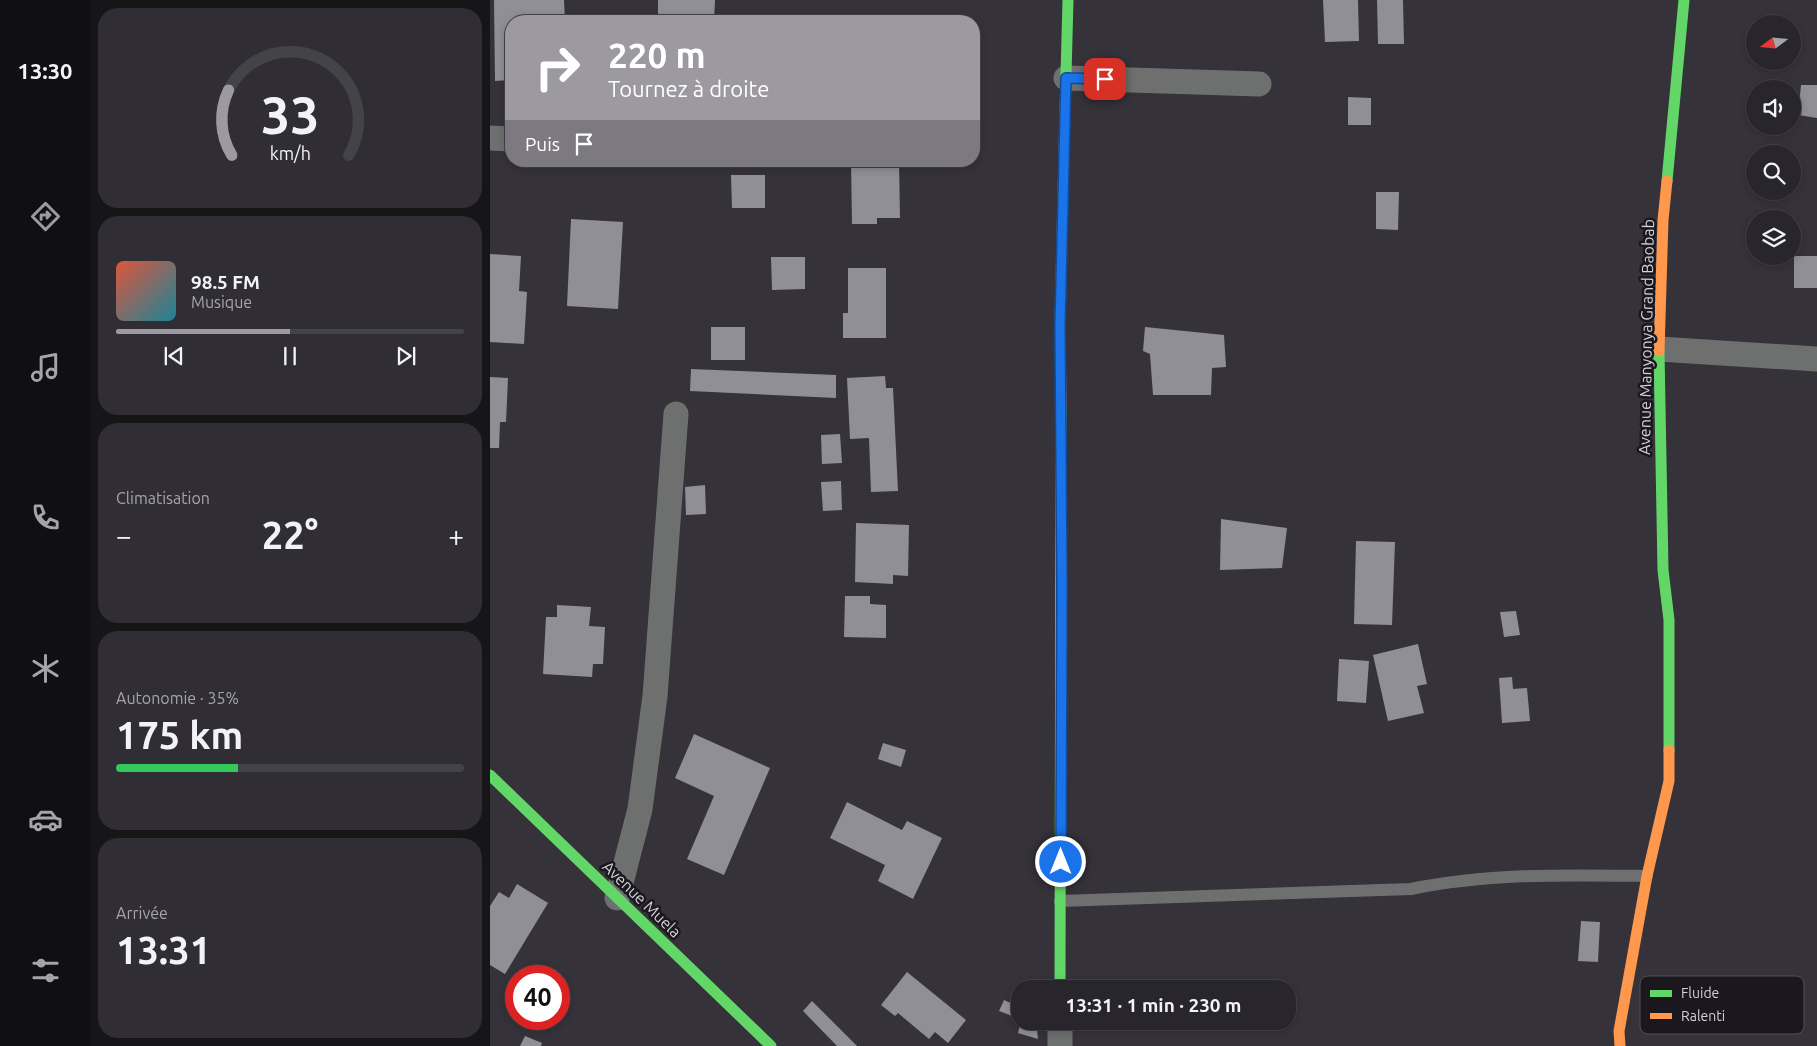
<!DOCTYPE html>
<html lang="fr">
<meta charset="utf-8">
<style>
:root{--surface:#28262c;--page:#302e34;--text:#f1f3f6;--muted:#a5a5a9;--line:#444348;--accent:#9c99a1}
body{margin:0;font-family:Ubuntu,sans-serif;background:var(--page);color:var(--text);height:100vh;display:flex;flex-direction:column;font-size:19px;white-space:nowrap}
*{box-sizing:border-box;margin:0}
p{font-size:16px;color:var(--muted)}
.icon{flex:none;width:28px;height:28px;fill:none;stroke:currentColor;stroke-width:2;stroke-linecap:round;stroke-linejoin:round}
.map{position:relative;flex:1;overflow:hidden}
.panel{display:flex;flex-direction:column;gap:8px;padding:8px;background:#161518;width:400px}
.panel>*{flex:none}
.banner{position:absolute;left:15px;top:15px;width:475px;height:152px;border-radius:20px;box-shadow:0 2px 8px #0003,0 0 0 1px var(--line);background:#9c99a1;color:#fff;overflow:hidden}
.needle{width:32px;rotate:254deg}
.buttons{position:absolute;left:1256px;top:15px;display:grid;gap:10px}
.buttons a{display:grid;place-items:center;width:55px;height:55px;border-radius:50%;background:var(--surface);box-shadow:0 2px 8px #0003,0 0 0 1px var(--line);font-size:25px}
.speed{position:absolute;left:15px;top:965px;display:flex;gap:10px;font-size:25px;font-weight:700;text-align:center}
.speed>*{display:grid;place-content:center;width:65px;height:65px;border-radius:50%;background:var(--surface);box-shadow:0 2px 8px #0003,0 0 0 1px var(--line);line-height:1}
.speed .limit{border:8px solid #d22;background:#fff;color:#111}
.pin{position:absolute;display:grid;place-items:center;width:42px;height:42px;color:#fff;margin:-21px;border-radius:10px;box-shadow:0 2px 8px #0006}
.me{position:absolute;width:55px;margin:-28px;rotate:0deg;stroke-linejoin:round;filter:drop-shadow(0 0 4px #0008)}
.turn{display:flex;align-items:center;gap:18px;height:105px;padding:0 20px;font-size:22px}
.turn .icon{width:65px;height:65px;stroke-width:2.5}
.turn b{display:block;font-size:35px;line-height:42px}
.then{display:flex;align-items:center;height:48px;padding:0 20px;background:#0003;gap:10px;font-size:19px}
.big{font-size:38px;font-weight:700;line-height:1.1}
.panel .card{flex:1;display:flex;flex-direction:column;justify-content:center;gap:8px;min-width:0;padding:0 18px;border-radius:20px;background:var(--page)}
.panel .dial{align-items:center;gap:0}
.dial svg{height:130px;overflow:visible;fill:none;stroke:var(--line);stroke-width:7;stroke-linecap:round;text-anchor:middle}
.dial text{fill:var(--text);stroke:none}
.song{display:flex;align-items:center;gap:15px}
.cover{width:60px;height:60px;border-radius:8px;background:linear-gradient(135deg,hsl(10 70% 55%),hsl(190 70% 35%))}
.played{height:5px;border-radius:2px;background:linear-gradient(90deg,var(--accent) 50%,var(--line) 50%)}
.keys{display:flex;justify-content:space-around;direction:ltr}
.heat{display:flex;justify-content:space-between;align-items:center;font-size:28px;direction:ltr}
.charge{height:8px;border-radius:4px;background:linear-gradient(90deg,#34c759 35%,var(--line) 0)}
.trip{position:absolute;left:521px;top:980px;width:285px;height:50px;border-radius:20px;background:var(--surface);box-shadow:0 2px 8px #0003,0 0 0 1px var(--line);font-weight:700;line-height:50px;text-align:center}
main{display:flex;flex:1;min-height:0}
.menu{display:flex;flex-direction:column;width:90px;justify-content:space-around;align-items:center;background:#100f12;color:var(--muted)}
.menu .icon{width:35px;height:35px}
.menu .on{color:var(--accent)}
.menu b{font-size:22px;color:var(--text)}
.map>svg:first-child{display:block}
.building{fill:#918f96}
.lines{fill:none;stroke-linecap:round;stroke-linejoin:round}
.lane{stroke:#6e7070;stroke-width:12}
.street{stroke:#6e7070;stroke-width:25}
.fast{stroke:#63d668;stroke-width:11}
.slow{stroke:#ff974d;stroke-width:11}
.route-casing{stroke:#114b97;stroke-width:12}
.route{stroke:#1a73e8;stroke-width:9}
.labels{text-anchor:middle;stroke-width:5;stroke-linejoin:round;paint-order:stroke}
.street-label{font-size:16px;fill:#d3d0d9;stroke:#1a181e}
.key{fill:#1a181e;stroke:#524f56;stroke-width:1}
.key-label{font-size:14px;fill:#d3d0d9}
</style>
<main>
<nav class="menu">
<b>13:30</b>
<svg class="icon on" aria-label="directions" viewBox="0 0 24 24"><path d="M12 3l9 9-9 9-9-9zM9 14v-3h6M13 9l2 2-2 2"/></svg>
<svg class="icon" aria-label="music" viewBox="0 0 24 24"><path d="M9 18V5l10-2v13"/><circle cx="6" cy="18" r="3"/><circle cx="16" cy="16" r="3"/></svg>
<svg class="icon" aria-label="phone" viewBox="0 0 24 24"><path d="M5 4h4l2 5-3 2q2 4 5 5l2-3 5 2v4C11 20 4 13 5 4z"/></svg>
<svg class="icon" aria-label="climate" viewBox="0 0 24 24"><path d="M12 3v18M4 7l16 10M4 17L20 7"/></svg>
<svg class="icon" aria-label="car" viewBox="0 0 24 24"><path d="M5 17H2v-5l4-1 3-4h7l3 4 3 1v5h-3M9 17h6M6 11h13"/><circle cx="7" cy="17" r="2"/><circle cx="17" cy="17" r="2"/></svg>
<svg class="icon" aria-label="filters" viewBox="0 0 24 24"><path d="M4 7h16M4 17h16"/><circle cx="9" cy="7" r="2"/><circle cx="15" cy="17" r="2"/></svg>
</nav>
<section class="panel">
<div class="card dial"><svg viewBox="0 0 100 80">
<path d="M14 69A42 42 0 1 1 86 69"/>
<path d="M14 69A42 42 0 0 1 12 29" stroke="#9c99a1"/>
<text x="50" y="56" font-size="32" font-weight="700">33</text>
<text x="50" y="72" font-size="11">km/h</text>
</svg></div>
<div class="card">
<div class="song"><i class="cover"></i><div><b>98.5 FM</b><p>Musique</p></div></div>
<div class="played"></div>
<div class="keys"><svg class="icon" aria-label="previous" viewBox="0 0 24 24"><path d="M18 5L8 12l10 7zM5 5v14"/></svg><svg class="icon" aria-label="pause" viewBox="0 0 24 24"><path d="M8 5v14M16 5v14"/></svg><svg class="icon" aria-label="next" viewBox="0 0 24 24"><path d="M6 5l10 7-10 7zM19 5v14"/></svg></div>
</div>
<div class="card"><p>Climatisation</p>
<div class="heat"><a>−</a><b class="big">22°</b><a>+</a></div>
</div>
<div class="card"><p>Autonomie · 35%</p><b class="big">175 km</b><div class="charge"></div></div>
<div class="card"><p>Arrivée</p><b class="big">13:31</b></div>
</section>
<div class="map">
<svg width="1327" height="1046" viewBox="0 0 1327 1046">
<rect width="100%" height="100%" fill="#35323a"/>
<g class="building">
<polygon points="4,0 74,0 75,21 21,21 21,80 5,81"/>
<polygon points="168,0 225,0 224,21 168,21"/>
<polygon points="833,0 868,0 869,41 835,42"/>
<polygon points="887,0 913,0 914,44 888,44"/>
<polygon points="1311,85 1327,85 1327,118 1308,115"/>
<polygon points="858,97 881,98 881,125 858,125"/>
<polygon points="361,161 409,161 410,218 387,218 387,224 362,224"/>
<polygon points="241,175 275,175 275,208 242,208"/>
<polygon points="886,192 909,192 908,230 886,229"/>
<polygon points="81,219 133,222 128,309 77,306"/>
<polygon points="0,254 31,256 29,291 37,292 34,344 0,342"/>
<rect x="1304" y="256" width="23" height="32"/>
<polygon points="281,257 315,257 315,289 282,290"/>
<polygon points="358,268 396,268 396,338 353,338 353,313 358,313"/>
<rect x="221" y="327" width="34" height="33"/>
<polygon points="655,327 734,335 736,367 722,368 721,395 663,395 660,354 653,351"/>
<polygon points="201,369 346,375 346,398 200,391"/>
<polygon points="395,376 396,388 403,388 408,491 381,492 379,438 360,439 357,378"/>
<polygon points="0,377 18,378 16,422 10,422 9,448 0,448"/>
<polygon points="350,434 352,463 332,464 331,435"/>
<polygon points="351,481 352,510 333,511 331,482"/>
<polygon points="215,485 216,514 196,515 195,487"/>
<polygon points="731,519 797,528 792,568 730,570"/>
<polygon points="366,523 419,525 418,576 403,575 403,584 365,582"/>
<polygon points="866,541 905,542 902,625 864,624"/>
<polygon points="355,596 380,596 380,604 396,605 396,638 354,637"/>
<polygon points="67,605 101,607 99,626 115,627 113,664 103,664 102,677 53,674 56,617 67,617"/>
<polygon points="1026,611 1030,635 1014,637 1010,612"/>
<polygon points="928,644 937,684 927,686 934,713 898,721 883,655"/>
<polygon points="849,659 879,661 876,703 847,701"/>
<polygon points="1022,677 1023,689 1037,688 1040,721 1012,723 1009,678"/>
<polygon points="204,734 280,768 234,875 197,859 224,796 185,778"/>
<polygon points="393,743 416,750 411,767 388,759"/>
<polygon points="357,802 412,830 417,821 452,838 423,899 388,881 395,865 340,838"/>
<polygon points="27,884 58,903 15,974 0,965 0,906 9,892 19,898"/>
<polygon points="1091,921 1110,922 1108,962 1088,961"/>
<polygon points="417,972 476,1020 458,1043 445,1032 439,1039 408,1013 405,1016 391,1005"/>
<polygon points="514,1000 530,1007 530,1019 509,1011"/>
<polygon points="322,1001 367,1046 347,1046 313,1011"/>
<polygon points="531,1021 546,1021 548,1039 528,1033"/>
<polygon points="35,1036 52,1043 51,1046 30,1046"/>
</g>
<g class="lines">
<path class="lane" d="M570 901 921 889C999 873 1078 875 1157 876"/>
<g class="street">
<polyline points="576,78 769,84"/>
<polyline points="0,138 21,139"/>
<polyline points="1169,349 1327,359"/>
<polyline points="127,898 150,809 165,696 186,414"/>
<polyline points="570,1046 570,1021"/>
</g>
<g class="fast">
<polyline points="575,112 578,0"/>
<polyline points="1177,181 1194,0"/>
<polyline points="1169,351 1173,570 1179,620 1179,750"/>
<polyline points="0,775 281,1046"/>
<polyline points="570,989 571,408"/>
</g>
<g class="slow">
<polyline points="1169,351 1173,220 1177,181"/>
<polyline points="571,408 570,324 575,112"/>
<polyline points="1130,1046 1129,1031 1157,876 1179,781 1179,750"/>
</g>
</g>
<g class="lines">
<g class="route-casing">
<polyline id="route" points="571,862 572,586 570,324 576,78 615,79"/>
</g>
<use href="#route" class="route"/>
</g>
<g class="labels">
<g class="street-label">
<text transform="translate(1156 337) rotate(-89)" y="6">Avenue Manyonya Grand Baobab</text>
<text transform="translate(152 899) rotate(44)" y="6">Avenue Muela</text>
</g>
</g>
<rect x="1150" y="976" width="164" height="58" rx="8" class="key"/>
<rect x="1160" y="990" width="22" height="7" fill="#63d668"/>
<rect x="1160" y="1013" width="22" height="6" fill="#ff974d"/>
<g class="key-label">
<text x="1191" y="998">Fluide</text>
<text x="1191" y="1021">Ralenti</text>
</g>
</svg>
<div class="buttons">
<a><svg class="needle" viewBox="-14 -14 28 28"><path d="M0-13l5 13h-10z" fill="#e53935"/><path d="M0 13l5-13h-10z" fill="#a5a5a9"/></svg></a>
<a><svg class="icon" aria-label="sound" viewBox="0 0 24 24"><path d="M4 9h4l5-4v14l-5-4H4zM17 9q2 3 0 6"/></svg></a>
<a><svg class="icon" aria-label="search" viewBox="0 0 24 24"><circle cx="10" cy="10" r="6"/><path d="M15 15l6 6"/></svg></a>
<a><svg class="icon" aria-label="layers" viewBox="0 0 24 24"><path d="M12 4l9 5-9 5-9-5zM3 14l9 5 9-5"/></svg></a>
</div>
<div class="speed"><div class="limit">40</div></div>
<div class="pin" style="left:615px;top:79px;background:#d93025"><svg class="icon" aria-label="arrive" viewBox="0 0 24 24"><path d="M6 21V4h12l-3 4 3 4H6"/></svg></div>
<svg class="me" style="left:571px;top:862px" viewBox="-20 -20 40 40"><circle r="17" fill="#1a73e8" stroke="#fff" stroke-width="3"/><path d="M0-11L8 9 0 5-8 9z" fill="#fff"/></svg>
<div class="trip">13:31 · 1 min · 230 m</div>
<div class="banner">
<div class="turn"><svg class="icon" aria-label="right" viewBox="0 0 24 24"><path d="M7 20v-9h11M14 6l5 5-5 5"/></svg><div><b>220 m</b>Tournez à droite</div></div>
<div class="then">Puis<svg class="icon" aria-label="arrive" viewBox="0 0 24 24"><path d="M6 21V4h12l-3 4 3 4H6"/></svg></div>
</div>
</div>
</main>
